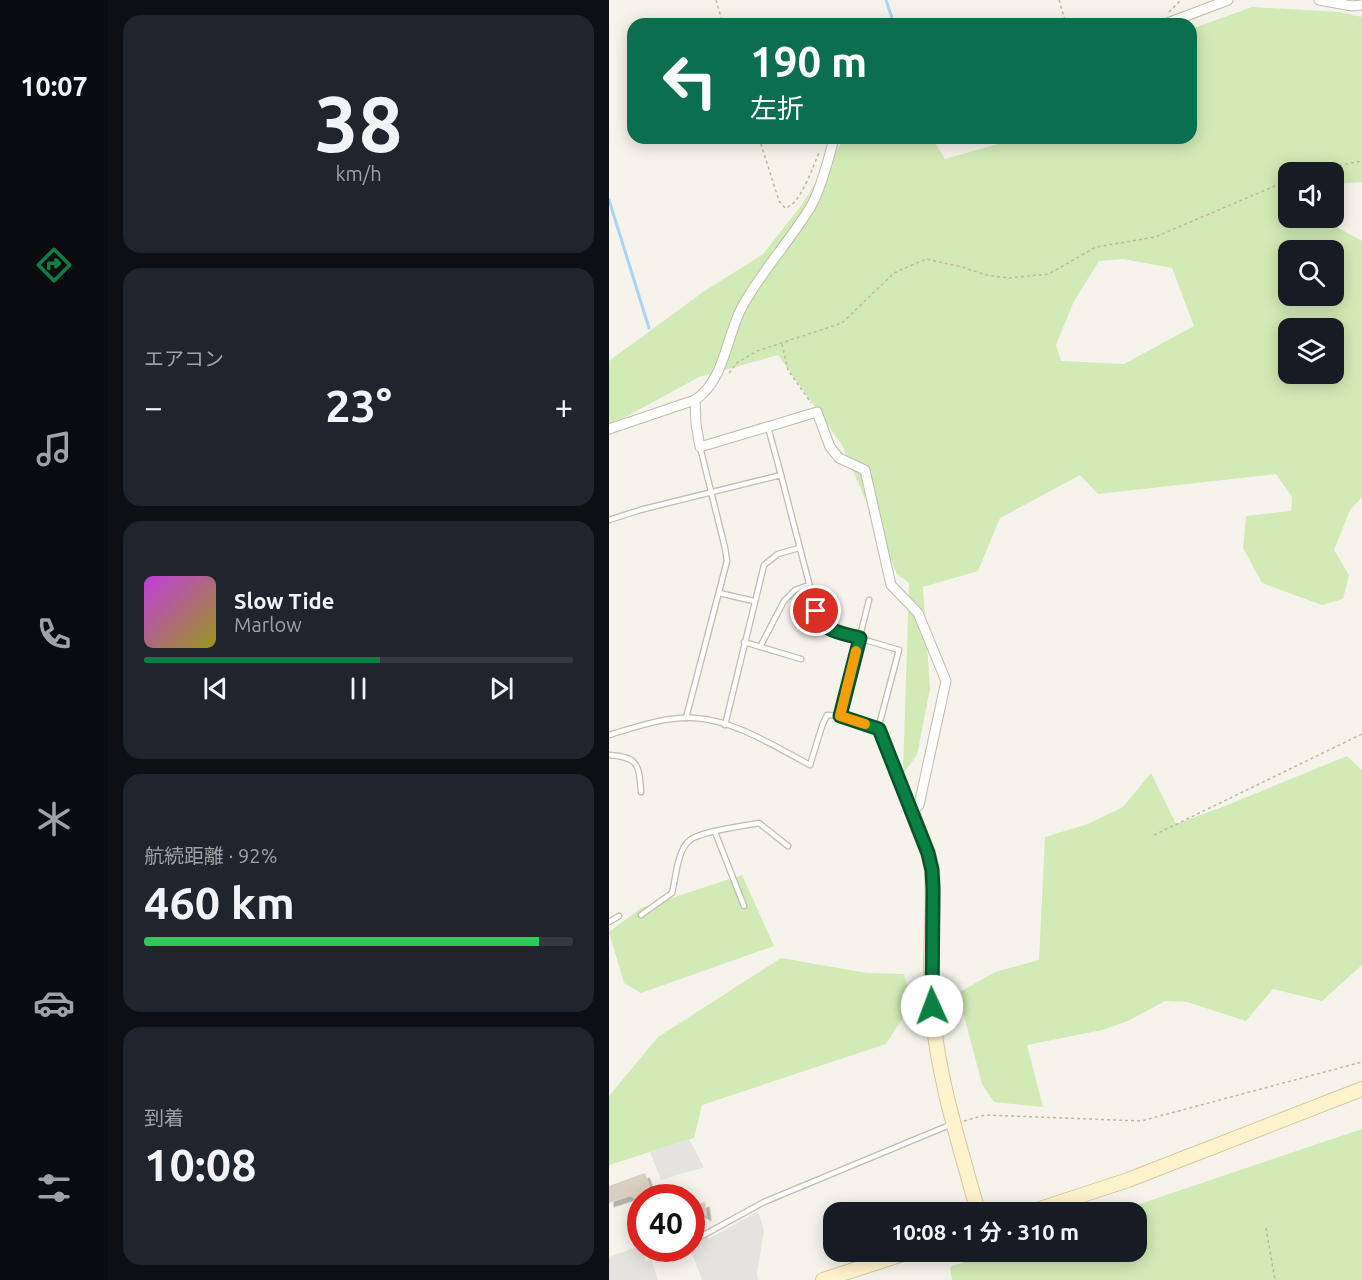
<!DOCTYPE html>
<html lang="ja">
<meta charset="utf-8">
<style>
:root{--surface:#171b24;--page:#20242c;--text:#f1f3f6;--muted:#9ea1a6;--line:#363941;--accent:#0b8043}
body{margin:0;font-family:Ubuntu,"Noto Sans JP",sans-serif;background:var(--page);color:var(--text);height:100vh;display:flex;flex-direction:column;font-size:22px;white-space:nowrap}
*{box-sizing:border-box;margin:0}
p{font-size:20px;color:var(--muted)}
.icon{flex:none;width:33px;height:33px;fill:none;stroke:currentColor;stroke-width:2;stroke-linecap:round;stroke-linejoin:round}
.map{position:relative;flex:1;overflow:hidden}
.side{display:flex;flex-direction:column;gap:15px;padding:15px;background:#0d0f14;width:501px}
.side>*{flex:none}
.guide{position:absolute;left:18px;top:18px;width:570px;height:126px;border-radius:18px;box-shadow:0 3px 15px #0003;background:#0b6e4f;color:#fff;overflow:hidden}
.tools{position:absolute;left:669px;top:162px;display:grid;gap:12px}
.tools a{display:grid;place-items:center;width:66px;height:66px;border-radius:12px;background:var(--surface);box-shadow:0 3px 15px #0003;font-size:30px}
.speed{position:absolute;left:18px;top:1184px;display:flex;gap:12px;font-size:30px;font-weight:700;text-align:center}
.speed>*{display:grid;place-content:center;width:78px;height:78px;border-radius:50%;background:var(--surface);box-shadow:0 3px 15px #0003;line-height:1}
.speed .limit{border:9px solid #d22;background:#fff;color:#111}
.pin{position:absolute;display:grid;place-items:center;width:51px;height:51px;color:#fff;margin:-26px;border:3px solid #fff;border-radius:50%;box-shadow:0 2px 6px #0007}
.me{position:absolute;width:66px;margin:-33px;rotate:358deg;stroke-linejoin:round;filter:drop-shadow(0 0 4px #0008)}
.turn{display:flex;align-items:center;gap:21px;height:126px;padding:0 24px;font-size:27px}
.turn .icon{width:78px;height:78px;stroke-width:2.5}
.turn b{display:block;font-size:42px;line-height:51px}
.big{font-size:45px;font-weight:700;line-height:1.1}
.side .widget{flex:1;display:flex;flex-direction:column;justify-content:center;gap:9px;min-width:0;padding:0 21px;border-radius:18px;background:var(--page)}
.side .dial{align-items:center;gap:0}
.dial b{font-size:78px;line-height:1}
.song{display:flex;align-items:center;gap:18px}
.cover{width:72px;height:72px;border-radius:9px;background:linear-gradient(135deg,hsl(290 70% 55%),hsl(60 70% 35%))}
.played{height:6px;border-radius:3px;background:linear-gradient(90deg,var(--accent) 55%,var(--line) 55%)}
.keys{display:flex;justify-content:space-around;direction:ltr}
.heat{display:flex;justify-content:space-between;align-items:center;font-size:33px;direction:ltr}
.charge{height:9px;border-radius:4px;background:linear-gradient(90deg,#34c759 92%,var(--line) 0)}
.trip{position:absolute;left:214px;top:1202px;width:324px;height:60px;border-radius:18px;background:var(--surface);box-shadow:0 3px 15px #0003;font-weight:700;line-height:60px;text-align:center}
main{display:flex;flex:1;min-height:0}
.tabs{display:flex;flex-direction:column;width:108px;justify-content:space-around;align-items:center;background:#090b0e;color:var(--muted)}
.tabs .icon{width:42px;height:42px}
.tabs .selected{color:var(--accent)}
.tabs b{font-size:27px;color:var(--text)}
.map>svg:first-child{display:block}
.green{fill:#d2eab5;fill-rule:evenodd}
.parking{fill:#e5e3e0}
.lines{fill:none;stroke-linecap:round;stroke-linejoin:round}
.stream{stroke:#a9d4f2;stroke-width:3}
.building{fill:#d8cfc1;filter:url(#shadow)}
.lane-casing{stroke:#c2bbae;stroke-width:7}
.street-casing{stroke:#c2bbae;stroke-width:11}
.secondary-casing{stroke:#d6c79b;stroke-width:16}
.path{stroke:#c4b79f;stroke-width:1.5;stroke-dasharray:3 3;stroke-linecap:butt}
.lane{stroke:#fff;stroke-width:4.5}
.street{stroke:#fff;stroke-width:9}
.secondary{stroke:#fff3cd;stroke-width:14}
.route-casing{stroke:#07532c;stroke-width:15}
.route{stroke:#0b8043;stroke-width:10}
.slow{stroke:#f59e0b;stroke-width:10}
</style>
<main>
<nav class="tabs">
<b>10:07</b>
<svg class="icon selected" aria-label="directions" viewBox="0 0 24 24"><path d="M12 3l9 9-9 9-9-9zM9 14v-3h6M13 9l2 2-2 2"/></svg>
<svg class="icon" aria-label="music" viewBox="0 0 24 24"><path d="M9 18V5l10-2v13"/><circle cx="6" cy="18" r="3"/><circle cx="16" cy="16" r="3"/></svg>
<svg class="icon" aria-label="phone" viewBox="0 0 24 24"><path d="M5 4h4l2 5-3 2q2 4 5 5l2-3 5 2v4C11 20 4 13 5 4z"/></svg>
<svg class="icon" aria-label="climate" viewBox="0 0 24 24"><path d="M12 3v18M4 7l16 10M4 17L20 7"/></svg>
<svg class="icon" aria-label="car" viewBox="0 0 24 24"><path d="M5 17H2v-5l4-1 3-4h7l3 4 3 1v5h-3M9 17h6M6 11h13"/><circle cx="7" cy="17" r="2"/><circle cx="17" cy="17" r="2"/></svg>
<svg class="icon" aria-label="filters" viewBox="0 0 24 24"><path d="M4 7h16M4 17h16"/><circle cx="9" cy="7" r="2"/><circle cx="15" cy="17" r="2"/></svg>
</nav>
<section class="side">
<div class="widget dial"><b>38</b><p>km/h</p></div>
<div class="widget"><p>エアコン</p>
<div class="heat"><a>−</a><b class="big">23°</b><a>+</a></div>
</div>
<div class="widget">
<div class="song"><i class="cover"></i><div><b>Slow Tide</b><p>Marlow</p></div></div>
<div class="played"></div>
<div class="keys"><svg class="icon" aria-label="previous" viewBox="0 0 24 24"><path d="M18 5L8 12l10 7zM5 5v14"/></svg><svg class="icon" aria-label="pause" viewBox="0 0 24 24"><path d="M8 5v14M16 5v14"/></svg><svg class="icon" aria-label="next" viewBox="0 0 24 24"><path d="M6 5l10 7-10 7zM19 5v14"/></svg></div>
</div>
<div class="widget"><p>航続距離 · 92%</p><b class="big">460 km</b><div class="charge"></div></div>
<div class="widget"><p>到着</p><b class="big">10:08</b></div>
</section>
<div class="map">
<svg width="753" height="1280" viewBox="0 0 753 1280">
<defs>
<filter id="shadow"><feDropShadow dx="4.5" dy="4.5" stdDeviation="0" flood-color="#0004"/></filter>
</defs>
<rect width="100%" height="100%" fill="#f6f3ec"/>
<g class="green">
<path d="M643 7 730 12 753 17V182L726 184 725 192 724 172H680V218H724L728 227 753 241V497L741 510 725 550 740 575 734 599 713 605 653 583 634 548 637 516 682 511 683 497 667 474 489 494 471 475 391 518 369 571 314 587 321 689 308 755 294 774 300 583 288 574 233 445 169 355 90 377 0 426V361L94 292 154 254 191 207 233 142 247 138H323L336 159 410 138H582V29ZM680 250H724V296H680ZM514 259 563 268 585 326 515 364 452 361 447 345 465 301 490 261ZM680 328H724V374H680Z"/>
<polygon points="738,756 753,770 753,965 713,1001 664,989 637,1021 578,1002 556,1001 519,1021 493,1030 418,1045 434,1107 385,1102 373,1084 349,993 386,972 430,960 436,837 479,824 514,807 542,773 567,824 616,806"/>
<polygon points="133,875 165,946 32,993 15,983 0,932 32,908"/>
<polygon points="172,958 258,973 295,974 303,1004 277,1044 93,1105 85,1138 0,1165 0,1096 49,1037"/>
<polygon points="753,1129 753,1280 343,1280 341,1267 387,1251 528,1251 528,1212 507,1212"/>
</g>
<g class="parking">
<polygon points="80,1139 95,1167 52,1180 41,1152"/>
<polygon points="149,1211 155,1230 148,1273 149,1280 93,1280 81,1248 98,1237 100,1239"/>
<polygon points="31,1246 32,1248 38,1248 35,1262 42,1260 49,1280 0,1280 0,1257"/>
</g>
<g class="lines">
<g class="stream">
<polyline points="277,0 285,24"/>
<polyline points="0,200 40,328"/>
</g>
</g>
<g class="building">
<polygon points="36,1173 45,1197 32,1197 32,1202 21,1196 0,1203 0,1186"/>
<polygon points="82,1199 90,1204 96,1202 98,1217 90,1212 83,1215"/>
</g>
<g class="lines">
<g class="lane-casing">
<g id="lane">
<polyline points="159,427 172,475"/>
<path d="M0 520 31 510 172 475 209 618 219 629 290 650 269 729 231 716 218 715 213 726 201 765C167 747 125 720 86 718 57 716 27 727 0 735"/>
<polyline points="110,593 145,601"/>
<polyline points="135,642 192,659"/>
<polyline points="151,647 175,601 186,590 200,585"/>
<polyline points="231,716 260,600"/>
<polyline points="77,718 118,561 116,548 91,447"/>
<polyline points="116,725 155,565 169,554 190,548"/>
<path d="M0 755C29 757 30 764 32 792"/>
<polyline points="106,832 135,906"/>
<path d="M32 915 63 893C67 878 68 850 81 840 92 831 135 826 150 823L179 846"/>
<polyline points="0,922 10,916"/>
<polyline points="82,1242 155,1202 343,1124"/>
<polyline points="68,1251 73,1248"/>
</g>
</g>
<g class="street-casing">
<g id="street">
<polyline points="710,0 743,6 753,5"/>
<polyline points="556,24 619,0"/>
<polyline points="86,400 87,424 91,447 208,412 221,447 230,458 256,470 282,585 309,613 337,681 310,805 303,812 269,729"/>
<path d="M0 429 86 400C116 380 117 337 133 307 152 272 180 242 201 208 211 191 220 158 225 138"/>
</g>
</g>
<g class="secondary-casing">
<g id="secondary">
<path d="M303 812 319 853 323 870C326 916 319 962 323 1007 328 1076 351 1146 369 1212"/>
<polyline points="422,1212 519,1180 753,1089"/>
<polyline points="214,1280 303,1251"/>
</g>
</g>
<g class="path">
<polyline points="107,0 114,24"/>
<polyline points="450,0 457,24"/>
<polyline points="560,12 572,0"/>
<path d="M150 138 170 201 176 208C192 205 204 165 211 151"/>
<polyline points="701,172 716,168 753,161"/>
<polyline points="173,344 179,370 202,403"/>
<polyline points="120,373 129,362 148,351 233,323 285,273 317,259 353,267 377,275 400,278 440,274 487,247 546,237 680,180"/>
<polyline points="545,835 753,734"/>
<polyline points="355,1121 376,1115 532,1121 753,1062"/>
<polyline points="657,1228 666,1280"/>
</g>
<use href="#lane" class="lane"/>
<use href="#street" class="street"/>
<use href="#secondary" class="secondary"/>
</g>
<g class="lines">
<g class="route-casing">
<path id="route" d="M207 611C212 632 233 633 251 638L231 716 270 729 319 853 323 870 324 889 323 1006"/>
</g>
<use href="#route" class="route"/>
<polyline class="slow" points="247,651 231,716 256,724"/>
</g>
</svg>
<div class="tools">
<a><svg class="icon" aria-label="sound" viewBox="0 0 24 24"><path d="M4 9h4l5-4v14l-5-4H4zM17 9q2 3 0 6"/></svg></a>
<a><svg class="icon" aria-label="search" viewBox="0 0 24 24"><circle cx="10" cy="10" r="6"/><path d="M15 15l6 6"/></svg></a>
<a><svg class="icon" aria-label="layers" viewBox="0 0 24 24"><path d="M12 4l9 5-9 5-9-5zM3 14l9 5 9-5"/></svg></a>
</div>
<div class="speed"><div class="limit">40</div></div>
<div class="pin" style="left:207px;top:611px;background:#d93025"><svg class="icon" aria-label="arrive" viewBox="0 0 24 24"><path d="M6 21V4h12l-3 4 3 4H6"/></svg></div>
<svg class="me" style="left:323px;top:1006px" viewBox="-20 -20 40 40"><circle r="19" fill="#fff"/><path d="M0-13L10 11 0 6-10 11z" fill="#0b8043"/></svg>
<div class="trip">10:08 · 1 分 · 310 m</div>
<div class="guide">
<div class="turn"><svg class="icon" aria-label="left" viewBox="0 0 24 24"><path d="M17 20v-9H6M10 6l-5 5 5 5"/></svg><div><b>190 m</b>左折</div></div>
</div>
</div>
</main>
